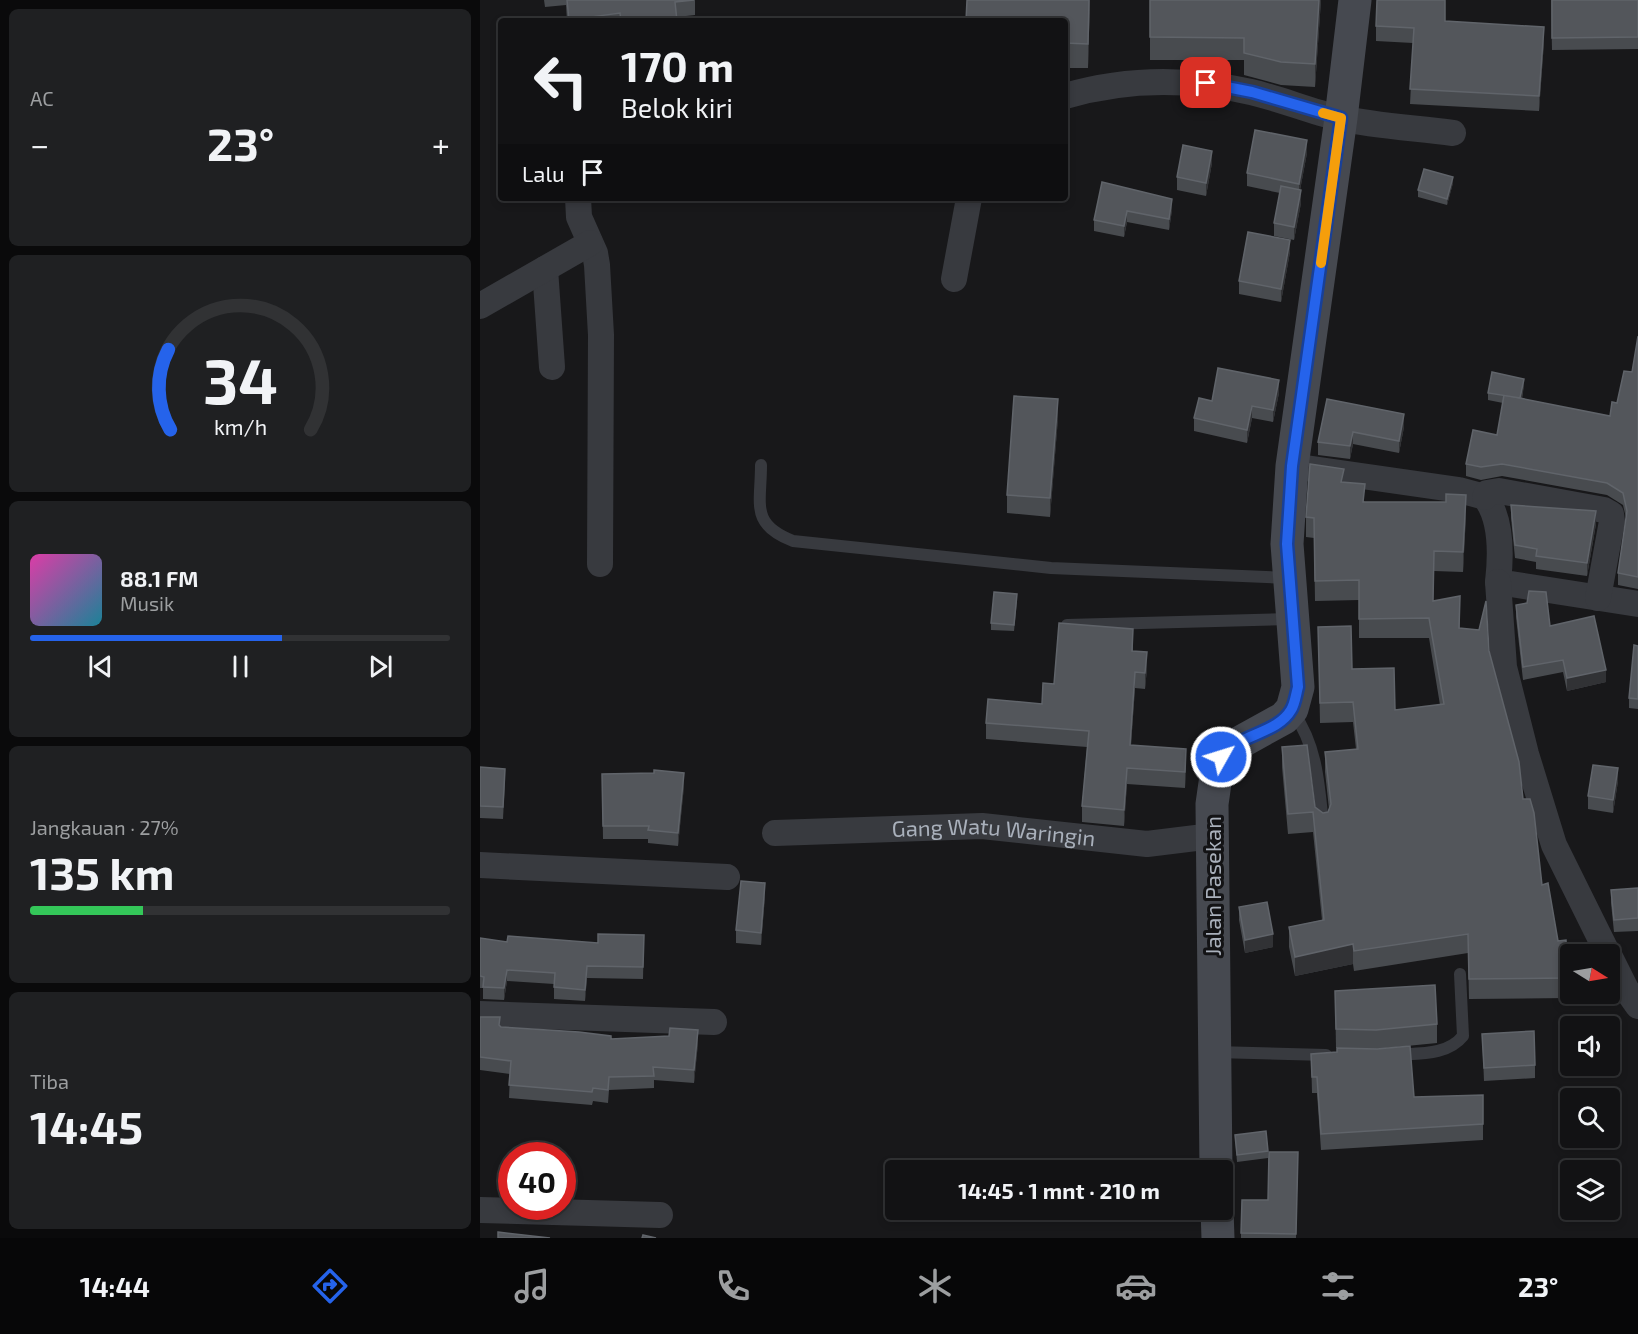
<!DOCTYPE html>
<html lang="id">
<meta charset="utf-8">
<style>
:root{--surface:#121214;--page:#1f2022;--text:#f1f3f6;--muted:#9c9ea0;--line:#313234;--accent:#2563eb}
body{margin:0;font-family:"Exo 2",sans-serif;background:var(--page);color:var(--text);height:100vh;display:flex;flex-direction:column;font-size:22px;white-space:nowrap}
*{box-sizing:border-box;margin:0}
p{font-size:20px;color:var(--muted)}
.icon{flex:none;width:33px;height:33px;fill:none;stroke:currentColor;stroke-width:2;stroke-linecap:round;stroke-linejoin:round}
.map{position:relative;flex:1;overflow:hidden}
.drawer{display:flex;flex-direction:column;gap:9px;padding:9px;background:#0a0a0b;width:480px}
.drawer>*{flex:none}
.guide{position:absolute;left:18px;top:18px;width:570px;height:183px;border-radius:6px;box-shadow:0 3px 9px #0003,0 0 0 2px var(--line);background:#121214;color:var(--text);overflow:hidden}
.needle{width:39px;rotate:101deg}
.controls{position:absolute;left:1080px;top:944px;display:grid;gap:12px}
.controls a{display:grid;place-items:center;width:60px;height:60px;border-radius:6px;background:var(--surface);box-shadow:0 3px 9px #0003,0 0 0 2px var(--line);font-size:30px}
.speed{position:absolute;left:18px;top:1142px;display:flex;gap:12px;font-size:30px;font-weight:700;text-align:center}
.speed>*{display:grid;place-content:center;width:78px;height:78px;border-radius:50%;background:var(--surface);box-shadow:0 3px 9px #0003,0 0 0 2px var(--line);line-height:1}
.speed .limit{border:9px solid #d22;background:#fff;color:#111}
.pin{position:absolute;display:grid;place-items:center;width:51px;height:51px;color:#fff;margin:-26px;border-radius:12px;box-shadow:0 3px 9px #0006}
.me{position:absolute;width:66px;margin:-33px;rotate:51deg;stroke-linejoin:round;filter:drop-shadow(0 0 4px #0008)}
.turn{display:flex;align-items:center;gap:21px;height:126px;padding:0 24px;font-size:27px}
.turn .icon{width:78px;height:78px;stroke-width:2.5}
.turn b{display:block;font-size:42px;line-height:51px}
.then{display:flex;align-items:center;height:57px;padding:0 24px;background:#0003;gap:12px;font-size:22px}
.big{font-size:45px;font-weight:700;line-height:1.1}
.drawer .tile{flex:1;display:flex;flex-direction:column;justify-content:center;gap:9px;min-width:0;padding:0 21px;border-radius:9px;background:var(--page)}
.drawer .dial{align-items:center;gap:0}
.dial svg{height:156px;overflow:visible;fill:none;stroke:var(--line);stroke-width:7;stroke-linecap:round;text-anchor:middle}
.dial text{fill:var(--text);stroke:none}
.song{display:flex;align-items:center;gap:18px}
.cover{width:72px;height:72px;border-radius:9px;background:linear-gradient(135deg,hsl(320 70% 55%),hsl(190 70% 35%))}
.played{height:6px;border-radius:3px;background:linear-gradient(90deg,var(--accent) 60%,var(--line) 60%)}
.keys{display:flex;justify-content:space-around;direction:ltr}
.heat{display:flex;justify-content:space-between;align-items:center;font-size:33px;direction:ltr}
.charge{height:9px;border-radius:4px;background:linear-gradient(90deg,#34c759 27%,var(--line) 0)}
.trip{position:absolute;left:405px;top:1160px;width:348px;height:60px;border-radius:6px;background:var(--surface);box-shadow:0 3px 9px #0003,0 0 0 2px var(--line);font-weight:700;line-height:60px;text-align:center}
.dock{display:flex;height:96px;justify-content:space-around;align-items:center;background:#070708;color:var(--muted)}
.dock .icon{width:42px;height:42px}
.dock .on{color:var(--accent)}
.dock b{font-size:27px;color:var(--text)}
main{display:flex;flex:1;min-height:0}
.map>svg:first-child{display:block}
.lines{fill:none;stroke-linecap:round;stroke-linejoin:round}
.lane{stroke:#383a3f;stroke-width:12}
.street{stroke:#383a3f;stroke-width:26}
.secondary{stroke:#464950;stroke-width:33}
.wall{fill:#484b4f}
.shaded-wall{fill:#313235}
.building{fill:#53565b;stroke:#60646a;stroke-width:1.5}
.route-casing{stroke:#184099;stroke-width:15}
.route{stroke:#2563eb;stroke-width:10}
.slow{stroke:#f59e0b;stroke-width:10}
.labels{text-anchor:middle;stroke-width:6;stroke-linejoin:round;paint-order:stroke}
.street-label{font-size:22px;fill:#a9b0bb;stroke:#131315}
</style>
<main>
<section class="drawer">
<div class="tile"><p>AC</p>
<div class="heat"><a>−</a><b class="big">23°</b><a>+</a></div>
</div>
<div class="tile dial"><svg viewBox="0 0 100 80">
<path d="M14 69A42 42 0 1 1 86 69"/>
<path d="M14 69A42 42 0 0 1 13 28" stroke="#2563eb"/>
<text x="50" y="56" font-size="32" font-weight="700">34</text>
<text x="50" y="72" font-size="11">km/h</text>
</svg></div>
<div class="tile">
<div class="song"><i class="cover"></i><div><b>88.1 FM</b><p>Musik</p></div></div>
<div class="played"></div>
<div class="keys"><svg class="icon" aria-label="previous" viewBox="0 0 24 24"><path d="M18 5L8 12l10 7zM5 5v14"/></svg><svg class="icon" aria-label="pause" viewBox="0 0 24 24"><path d="M8 5v14M16 5v14"/></svg><svg class="icon" aria-label="next" viewBox="0 0 24 24"><path d="M6 5l10 7-10 7zM19 5v14"/></svg></div>
</div>
<div class="tile"><p>Jangkauan · 27%</p><b class="big">135 km</b><div class="charge"></div></div>
<div class="tile"><p>Tiba</p><b class="big">14:45</b></div>
</section>
<div class="map">
<svg width="1158" height="1238" viewBox="0 0 1158 1238">
<rect width="100%" height="100%" fill="#18181a"/>
<g class="lines">
<g class="lane">
<path d="M281 465C281 505 270 524 313 541L571 568 808 578"/>
<polyline points="587,625 812,619"/>
<path d="M813 712C837 746 839 784 843 825"/>
<polyline points="735,1052 846,1055"/>
<path d="M914 1055C938 1053 967 1056 983 1036L980 974"/>
</g>
<g class="street">
<path d="M585 96C646 78 709 78 771 92 801 99 829 111 859 118 896 126 936 128 973 133"/>
<polyline points="98,198 99,217 115,253 117,265 121,335 120,564"/>
<polyline points="65,269 72,367"/>
<polyline points="474,279 489,198"/>
<polyline points="0,306 110,243"/>
<path d="M812 466 979 490 1005 497C1022 519 1021 556 1018 582L1158 604"/>
<polyline points="1005,497 1007,493 1019,491 1124,510 1131,514 1132,521 1118,598"/>
<polyline points="1018,582 1024,667 1046,754 1074,845 1128,954"/>
<path id="s1" d="M295 833 502 826 667 844 732 836"/>
<polyline points="0,865 247,877"/>
<polyline points="1130,957 1146,989 1158,1006"/>
<polyline points="0,1014 234,1022"/>
<polyline points="0,1210 180,1215"/>
</g>
<g class="secondary">
<polyline points="736,1170 732,804 737,769 748,749 804,718 812,709 818,687 807,544 812,466 861,118 875,0"/>
<polyline points="737,1209 738,1238"/>
</g>
</g>
<g class="wall">
<polygon points="64,0 215,0 215,15 197,17 197,21 87,21 86,5 65,7"/>
<polygon points="610,0 608,68 585,68 585,21"/>
<polygon points="670,0 841,0 835,87 801,85 764,75 764,60 670,60"/>
<polygon points="1071,0 1158,0 1158,49 1072,50"/>
<polygon points="965,21 1064,42 1059,111 930,104 933,43 896,41 896,26"/>
<polygon points="827,153 820,190 821,203 814,240 794,236 794,223 800,193 767,186 767,173"/>
<polygon points="732,163 726,196 697,190 697,177"/>
<polygon points="622,182 692,210 689,230 647,222 644,237 614,231 614,220"/>
<polygon points="973,183 967,205 938,197 938,190"/>
<polygon points="810,252 801,302 759,294 759,281"/>
<polygon points="1158,336 1158,589 1138,585 1138,573 1146,518 1143,505 1127,495 1022,476 1001,480 986,476 986,464 1017,435 1023,403 1008,400 1008,393 1044,385 1042,399 1130,416 1137,403 1152,372"/>
<polygon points="799,393 793,422 772,418 767,443 714,431 714,418 732,401"/>
<polygon points="847,399 924,427 919,453 873,444 870,459 838,455 838,442"/>
<polygon points="578,418 570,517 527,513 527,495"/>
<polygon points="864,482 885,502 986,515 983,572 954,571 953,601 980,616 980,628 1009,651 1062,885 1078,941 1086,940 1087,998 989,999 988,953 874,971 873,964 815,976 809,947 809,927 842,920 833,832 808,834 802,767 802,747 835,807 843,813 848,812 849,809 845,772 845,752 876,749 873,722 840,723 838,627 872,669 915,710 960,705 949,638 879,638 879,600 835,601 834,538 826,537 826,517"/>
<polygon points="1031,505 1116,524 1107,576 1056,569 1056,562 1035,558 1031,518"/>
<polygon points="537,600 534,631 511,630 511,623"/>
<polygon points="1036,605 1070,626 1126,682 1087,691 1083,672 1043,680 1036,617"/>
<polygon points="653,645 653,651 667,668 665,689 655,688 651,745 706,766 705,788 647,784 644,826 602,822 602,806 607,747 506,739 506,723 562,704 574,684"/>
<polygon points="1158,646 1158,709 1149,708 1149,698"/>
<polygon points="0,767 25,780 23,819 0,818"/>
<polygon points="174,773 204,786 198,846 168,843 168,839 123,839 122,774"/>
<polygon points="1138,781 1133,813 1108,809 1108,796"/>
<polygon points="1158,888 1158,931 1134,932 1131,903 1131,890"/>
<polygon points="285,896 281,945 256,943 256,930"/>
<polygon points="759,907 793,947 765,953 759,920"/>
<polygon points="164,935 163,979 107,978 105,1001 74,999 74,984 27,981 24,1000 3,999 3,988 0,988 0,938 27,942 118,943"/>
<polygon points="855,991 957,1024 957,1043 896,1049 856,1048"/>
<polygon points="0,1017 21,1027 131,1039 218,1043 214,1083 174,1080 174,1088 129,1090 128,1103 113,1101 112,1105 29,1098 30,1074 0,1070"/>
<polygon points="1002,1034 1055,1065 1055,1078 1004,1081"/>
<polygon points="831,1054 934,1097 1003,1095 1003,1140 841,1150 837,1093 832,1093"/>
<polygon points="755,1135 788,1151 788,1158 757,1162"/>
<polygon points="818,1152 816,1238 761,1238 761,1233 788,1200"/>
</g>
<g class="shaded-wall">
<polygon points="609,0 610,0 608,68 608,44"/>
<polygon points="839,0 841,0 835,87 835,64"/>
<polygon points="1064,27 1064,42 1059,111 1059,96"/>
<polygon points="827,140 827,153 819,196 819,184"/>
<polygon points="732,151 732,163 726,196 726,183"/>
<polygon points="973,177 973,183 967,205 967,199"/>
<polygon points="821,190 821,203 814,240 814,227"/>
<polygon points="692,199 692,210 689,230 689,219"/>
<polygon points="647,211 647,222 644,237 644,226"/>
<polygon points="810,240 810,252 801,302 801,289"/>
<polygon points="1044,379 1044,385 1040,406 1040,400"/>
<polygon points="799,380 799,393 793,422 793,410"/>
<polygon points="578,399 578,418 570,517 570,498"/>
<polygon points="772,406 772,418 767,443 767,430"/>
<polygon points="924,414 924,427 919,453 919,441"/>
<polygon points="873,432 873,444 870,459 870,446"/>
<polygon points="986,495 986,515 983,572 983,552"/>
<polygon points="1116,511 1116,524 1107,576 1107,563"/>
<polygon points="980,596 980,616 979,647 979,628"/>
<polygon points="667,652 667,668 665,689 665,673"/>
<polygon points="1126,670 1126,682 1087,691 1087,678"/>
<polygon points="655,672 655,688 650,761 650,745"/>
<polygon points="706,749 706,766 705,788 705,772"/>
<polygon points="647,768 647,784 644,826 644,810"/>
<polygon points="1138,768 1138,781 1133,813 1133,800"/>
<polygon points="204,773 204,786 198,846 198,833"/>
<polygon points="285,883 285,896 281,945 281,933"/>
<polygon points="793,934 793,947 765,953 765,940"/>
<polygon points="873,944 873,964 815,976 815,957"/>
<polygon points="107,966 107,978 105,1001 105,990"/>
<polygon points="27,970 27,981 24,1000 24,988"/>
<polygon points="218,1030 218,1043 214,1083 214,1070"/>
</g>
<g class="building">
<polygon points="87,0 214,0 195,2 197,21 177,21 177,19 160,21 141,21 140,13 89,20"/>
<polygon points="487,0 609,0 608,44 585,43 585,21 486,21"/>
<polygon points="670,0 839,0 835,64 801,62 764,53 764,38 670,37"/>
<polygon points="897,0 965,0 965,21 1064,27 1059,96 930,89 934,28 896,26"/>
<polygon points="1072,0 1158,0 1158,37 1072,38"/>
<polygon points="775,130 827,140 819,184 767,173"/>
<polygon points="703,145 732,151 726,183 697,177"/>
<polygon points="944,169 973,177 967,199 938,190"/>
<polygon points="622,182 692,199 689,219 647,211 644,226 614,220"/>
<polygon points="801,186 821,190 814,227 794,223"/>
<polygon points="768,232 810,240 801,289 759,281"/>
<polygon points="1158,336 1158,577 1138,573 1147,511 1143,493 1127,483 1022,464 1001,467 986,464 993,430 1017,435 1024,395 1130,416 1132,402 1137,403 1144,371 1152,372"/>
<polygon points="738,368 799,380 793,410 772,406 767,430 714,418 719,398 732,401"/>
<polygon points="1012,372 1044,379 1040,398 1008,393"/>
<polygon points="534,396 578,399 570,498 527,495"/>
<polygon points="847,399 924,414 919,441 873,432 870,446 838,442"/>
<polygon points="830,464 864,469 861,482 885,484 883,502 966,502 966,494 986,495 983,552 954,551 953,601 980,596 979,628 999,630 1006,601 1009,651 1039,762 1043,799 1050,799 1054,813 1062,885 1068,883 1078,941 1086,940 1087,978 989,979 988,934 874,951 873,944 815,957 809,927 844,920 833,812 808,814 802,747 827,745 835,807 843,813 848,812 851,804 845,752 878,749 873,702 840,703 838,627 871,626 872,669 914,668 915,710 964,704 949,618 879,619 879,580 835,581 834,518 826,517"/>
<polygon points="1031,505 1116,511 1107,563 1056,556 1057,549 1035,545"/>
<polygon points="1049,591 1066,592 1070,626 1114,616 1126,670 1087,678 1083,660 1043,667 1036,605 1047,603"/>
<polygon points="514,592 537,594 534,625 511,623"/>
<polygon points="579,623 653,629 652,651 667,652 665,673 655,672 650,745 706,749 705,772 647,768 644,810 602,806 609,731 506,723 508,699 562,704 563,683 574,684"/>
<polygon points="1154,645 1158,646 1158,699 1149,698"/>
<polygon points="1113,765 1138,768 1133,800 1108,796"/>
<polygon points="0,767 25,769 23,807 0,806"/>
<polygon points="174,770 204,773 198,833 168,830 169,826 123,826 122,774 174,773"/>
<polygon points="261,881 285,883 281,933 256,930"/>
<polygon points="1158,888 1158,918 1134,920 1131,890"/>
<polygon points="787,902 793,934 765,940 759,907"/>
<polygon points="118,934 164,935 163,967 107,966 105,990 74,987 75,973 27,970 24,988 3,987 4,977 0,976 0,938 27,942 28,936 118,943"/>
<polygon points="955,985 957,1024 896,1030 856,1029 855,991"/>
<polygon points="0,1017 20,1017 19,1025 21,1027 99,1032 131,1036 131,1039 189,1036 190,1028 218,1030 214,1070 173,1067 174,1076 129,1077 128,1090 113,1088 112,1092 29,1085 31,1061 0,1057"/>
<polygon points="1054,1031 1055,1065 1004,1068 1002,1034"/>
<polygon points="930,1046 934,1097 1003,1095 1003,1124 841,1134 837,1077 832,1077 831,1054 857,1052 857,1048 897,1049"/>
<polygon points="786,1131 788,1151 757,1155 755,1135"/>
<polygon points="789,1152 818,1152 816,1234 761,1233 762,1200 788,1200"/>
<polygon points="18,1232 70,1238 18,1238"/>
<polygon points="163,1235 176,1238 162,1238"/>
</g>
<g class="lines">
<g class="route-casing">
<path id="route" d="M726 83 772 92 861 118 812 466 807 544 818 687C816 694 815 704 811 710 797 734 760 733 741 757"/>
</g>
<use href="#route" class="route"/>
<polyline class="slow" points="841,263 861,118 843,113"/>
</g>
<g class="labels">
<g class="street-label">
<text dy="8" stroke="none"><textPath href="#s1" startOffset="219">Gang Watu Waringin</textPath></text>
<text transform="translate(733 886) rotate(-90)" y="8">Jalan Pasekan</text>
</g>
</g>
</svg>
<div class="controls">
<a><svg class="needle" viewBox="-14 -14 28 28"><path d="M0-13l5 13h-10z" fill="#e53935"/><path d="M0 13l5-13h-10z" fill="#9c9ea0"/></svg></a>
<a><svg class="icon" aria-label="sound" viewBox="0 0 24 24"><path d="M4 9h4l5-4v14l-5-4H4zM17 9q2 3 0 6"/></svg></a>
<a><svg class="icon" aria-label="search" viewBox="0 0 24 24"><circle cx="10" cy="10" r="6"/><path d="M15 15l6 6"/></svg></a>
<a><svg class="icon" aria-label="layers" viewBox="0 0 24 24"><path d="M12 4l9 5-9 5-9-5zM3 14l9 5 9-5"/></svg></a>
</div>
<div class="speed"><div class="limit">40</div></div>
<div class="pin" style="left:726px;top:83px;background:#d93025"><svg class="icon" aria-label="arrive" viewBox="0 0 24 24"><path d="M6 21V4h12l-3 4 3 4H6"/></svg></div>
<svg class="me" style="left:741px;top:757px" viewBox="-20 -20 40 40"><circle r="17" fill="#2563eb" stroke="#fff" stroke-width="3"/><path d="M0-11L8 9 0 5-8 9z" fill="#fff"/></svg>
<div class="trip">14:45 · 1 mnt · 210 m</div>
<div class="guide">
<div class="turn"><svg class="icon" aria-label="left" viewBox="0 0 24 24"><path d="M17 20v-9H6M10 6l-5 5 5 5"/></svg><div><b>170 m</b>Belok kiri</div></div>
<div class="then">Lalu<svg class="icon" aria-label="arrive" viewBox="0 0 24 24"><path d="M6 21V4h12l-3 4 3 4H6"/></svg></div>
</div>
</div>
</main>
<nav class="dock">
<b>14:44</b>
<svg class="icon on" aria-label="directions" viewBox="0 0 24 24"><path d="M12 3l9 9-9 9-9-9zM9 14v-3h6M13 9l2 2-2 2"/></svg>
<svg class="icon" aria-label="music" viewBox="0 0 24 24"><path d="M9 18V5l10-2v13"/><circle cx="6" cy="18" r="3"/><circle cx="16" cy="16" r="3"/></svg>
<svg class="icon" aria-label="phone" viewBox="0 0 24 24"><path d="M5 4h4l2 5-3 2q2 4 5 5l2-3 5 2v4C11 20 4 13 5 4z"/></svg>
<svg class="icon" aria-label="climate" viewBox="0 0 24 24"><path d="M12 3v18M4 7l16 10M4 17L20 7"/></svg>
<svg class="icon" aria-label="car" viewBox="0 0 24 24"><path d="M5 17H2v-5l4-1 3-4h7l3 4 3 1v5h-3M9 17h6M6 11h13"/><circle cx="7" cy="17" r="2"/><circle cx="17" cy="17" r="2"/></svg>
<svg class="icon" aria-label="filters" viewBox="0 0 24 24"><path d="M4 7h16M4 17h16"/><circle cx="9" cy="7" r="2"/><circle cx="15" cy="17" r="2"/></svg>
<b>23°</b>
</nav>
